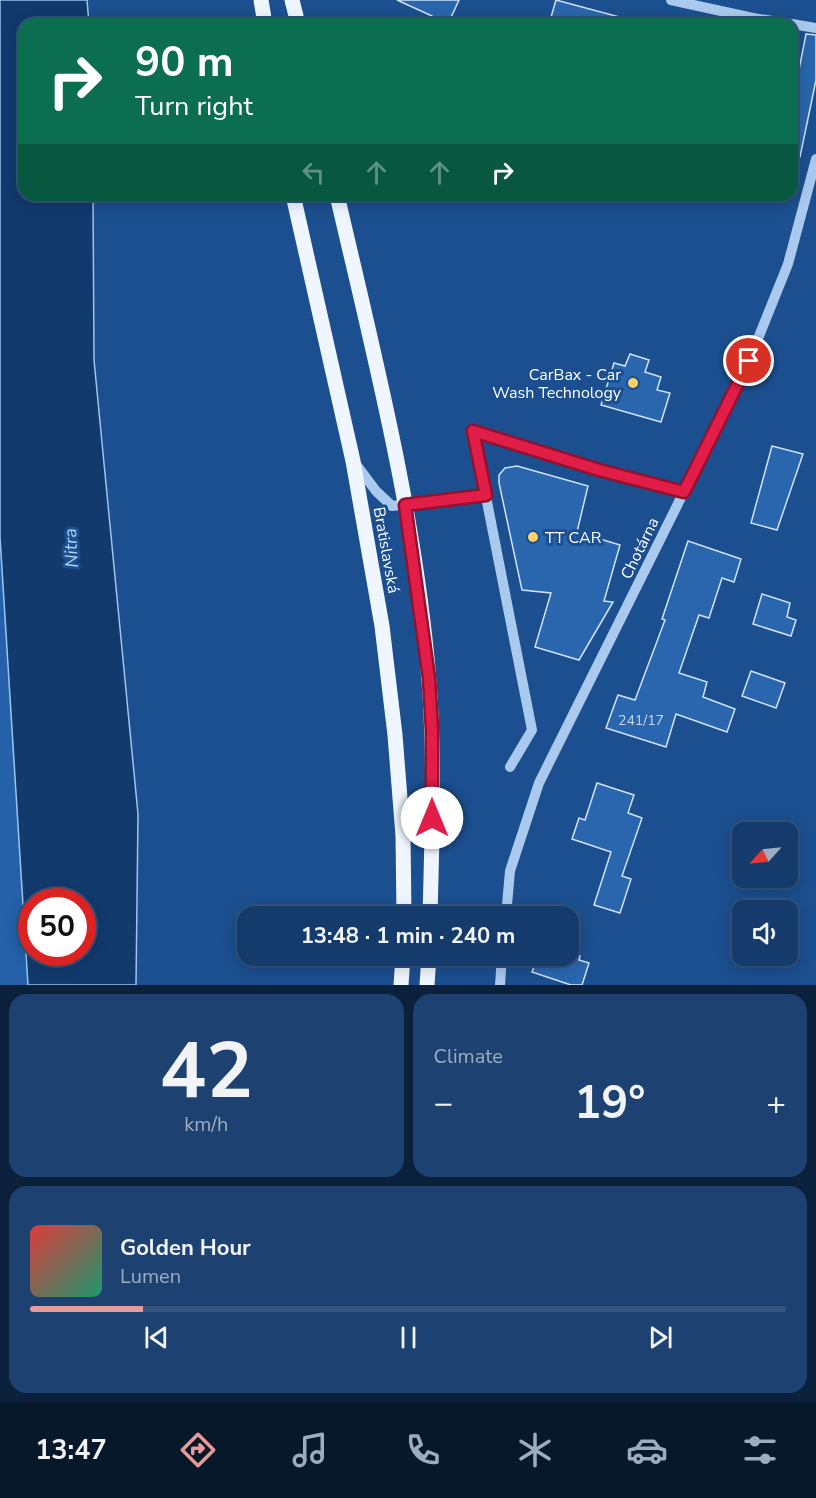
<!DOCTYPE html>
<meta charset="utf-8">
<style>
:root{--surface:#143b6b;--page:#1d4271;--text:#f1f3f6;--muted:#9dadc1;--line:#33557e;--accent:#e69b98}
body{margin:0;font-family:"Nunito Sans",sans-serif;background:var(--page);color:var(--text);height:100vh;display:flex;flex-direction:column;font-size:22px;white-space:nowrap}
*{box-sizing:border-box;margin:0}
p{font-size:20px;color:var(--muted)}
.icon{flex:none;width:33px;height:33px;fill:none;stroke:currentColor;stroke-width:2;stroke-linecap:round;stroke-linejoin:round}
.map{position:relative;height:985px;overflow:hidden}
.drawer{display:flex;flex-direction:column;gap:9px;padding:9px;background:#0b203b;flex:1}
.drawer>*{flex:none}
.top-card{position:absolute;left:18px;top:18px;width:780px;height:183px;border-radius:18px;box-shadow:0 3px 15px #0003,0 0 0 2px var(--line);background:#0b6e4f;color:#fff;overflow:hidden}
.needle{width:39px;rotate:243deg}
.tools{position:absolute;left:732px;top:822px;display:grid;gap:12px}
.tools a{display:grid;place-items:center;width:66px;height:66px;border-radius:12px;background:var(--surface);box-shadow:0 3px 15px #0003,0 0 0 2px var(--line);font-size:30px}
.speed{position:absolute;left:18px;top:888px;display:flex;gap:12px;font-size:30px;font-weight:700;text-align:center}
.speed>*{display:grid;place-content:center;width:78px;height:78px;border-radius:50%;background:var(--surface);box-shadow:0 3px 15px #0003,0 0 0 2px var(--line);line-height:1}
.speed .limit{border:9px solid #d22;background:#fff;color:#111}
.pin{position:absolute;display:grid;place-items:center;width:51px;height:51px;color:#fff;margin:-26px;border:3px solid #fff;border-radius:50%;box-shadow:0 2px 6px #0007}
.me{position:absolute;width:66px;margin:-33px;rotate:0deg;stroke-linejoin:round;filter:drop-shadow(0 0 4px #0008)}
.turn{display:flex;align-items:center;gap:21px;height:126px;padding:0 18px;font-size:27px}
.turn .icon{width:78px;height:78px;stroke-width:2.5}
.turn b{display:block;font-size:42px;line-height:51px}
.lanes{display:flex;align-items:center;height:57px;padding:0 18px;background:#0003;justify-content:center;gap:30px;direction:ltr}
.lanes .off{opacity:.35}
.big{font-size:45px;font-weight:700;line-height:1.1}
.drawer .widget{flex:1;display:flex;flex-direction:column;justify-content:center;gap:9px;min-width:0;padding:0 21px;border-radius:18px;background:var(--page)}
.drawer .dial{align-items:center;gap:0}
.dial b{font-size:78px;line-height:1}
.song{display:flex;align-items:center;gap:18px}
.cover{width:72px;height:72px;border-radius:9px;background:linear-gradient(135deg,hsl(0 70% 55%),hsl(160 70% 35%))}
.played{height:6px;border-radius:3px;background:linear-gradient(90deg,var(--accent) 15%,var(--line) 15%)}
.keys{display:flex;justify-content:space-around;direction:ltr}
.heat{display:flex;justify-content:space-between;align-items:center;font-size:33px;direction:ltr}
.drawer .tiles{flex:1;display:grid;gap:9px;grid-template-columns:1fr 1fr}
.widget:last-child{grid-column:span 2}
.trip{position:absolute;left:237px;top:906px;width:342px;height:60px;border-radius:18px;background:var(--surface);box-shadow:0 3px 15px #0003,0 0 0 2px var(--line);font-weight:700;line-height:60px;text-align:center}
.tabs{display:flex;height:96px;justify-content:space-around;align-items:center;background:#08182b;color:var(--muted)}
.tabs .icon{width:42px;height:42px}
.tabs .current{color:var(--accent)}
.tabs b{font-size:27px;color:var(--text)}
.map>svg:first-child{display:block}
.green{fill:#2461a8}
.water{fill:#123a6d;stroke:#9cc4f0;stroke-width:1.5;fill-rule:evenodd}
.building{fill:#2a66ad;stroke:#cfe3fa;stroke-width:1.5}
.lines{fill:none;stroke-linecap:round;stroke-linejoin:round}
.minor{stroke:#a9c9ee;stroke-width:10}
.major{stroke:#f0f6ff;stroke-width:15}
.route-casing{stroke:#92132f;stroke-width:15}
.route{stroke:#e11d48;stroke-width:10}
.poi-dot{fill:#ffd166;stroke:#1b4f8f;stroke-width:2}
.labels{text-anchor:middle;stroke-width:6;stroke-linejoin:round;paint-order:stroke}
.number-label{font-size:14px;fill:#cad9ea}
.poi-label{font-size:16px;fill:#fff;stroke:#1b4f8f;text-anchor:end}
.street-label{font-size:16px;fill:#fff;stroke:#1b4f8f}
.water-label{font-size:18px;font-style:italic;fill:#b5d3f5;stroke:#1b4f8f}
</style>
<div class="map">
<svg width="816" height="985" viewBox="0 0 816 985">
<rect width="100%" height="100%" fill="#1b4f8f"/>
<polygon class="green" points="0,537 28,985 0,985"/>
<path class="water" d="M0 0H87L89 24H24V195H93L94 360 138 814 136 985H28L0 537ZM32 902H82V952H32Z"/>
<g class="building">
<polygon points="397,0 459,0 448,24 429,24 432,16"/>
<polygon points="556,0 627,19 626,24 549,24"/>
<polygon points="806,34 816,35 816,80 800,157 792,156 792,105"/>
<polygon points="630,354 649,360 645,372 661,377 657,390 670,393 661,422 601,405 614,363 625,366"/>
<polygon points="772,446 803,454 777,530 751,523"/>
<polygon points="517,466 588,486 577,532 620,545 604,601 613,602 579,660 535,647 551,593 522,590 499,483 499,475 505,468"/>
<polygon points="688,541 741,559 734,582 722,578 709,618 699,615 679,673 707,682 703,697 735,709 727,732 676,714 666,747 606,728 618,695 635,700 665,620 662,619"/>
<polygon points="762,594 790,603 787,617 796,620 791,636 753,624"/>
<polygon points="751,671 785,683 776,708 742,696"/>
<polygon points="597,783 634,795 628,813 642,818 622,876 631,879 620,913 594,905 611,852 572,839 579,818 585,820"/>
<polygon points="538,956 580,956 579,960 589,963 582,985 571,985 532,972"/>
</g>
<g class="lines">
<g class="minor">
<polyline points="671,0 753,18 791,24"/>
<polyline points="792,24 816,28"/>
<polyline points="355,463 376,491 392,506 486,495"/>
<polyline points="510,767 532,730 473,431 599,470 684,492"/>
<polyline points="506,916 510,871 539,783 749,361 788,264 816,159"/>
<polyline points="500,985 502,956"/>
</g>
<g class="major">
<polyline points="261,0 265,24"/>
<polyline points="292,0 298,24"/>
<polyline points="293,195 353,461 382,626 395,735 403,836 404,916"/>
<path d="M337 195C374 355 416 517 429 681 435 759 432 838 430 916"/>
<polyline points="401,985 403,956"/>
<polyline points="427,985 429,956"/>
</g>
</g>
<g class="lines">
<g class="route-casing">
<polyline id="route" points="432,818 432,730 429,678 405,505 486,495 473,431 599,470 684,492 749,361"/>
</g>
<use href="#route" class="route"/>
</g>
<g class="poi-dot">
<circle cx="633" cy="383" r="6"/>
<circle cx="533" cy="537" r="6"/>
</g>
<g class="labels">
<g class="number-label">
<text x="641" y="725">241/17</text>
</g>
<g class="poi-label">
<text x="621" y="380">CarBax - Car<tspan x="621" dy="18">Wash Technology</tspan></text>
<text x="545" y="543" text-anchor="start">TT CAR</text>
</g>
<g class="street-label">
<text transform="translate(639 548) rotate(-64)" y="6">Chotárna</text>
<text transform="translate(387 550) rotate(80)" y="6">Bratislavská</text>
</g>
<g class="water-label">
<text transform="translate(71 548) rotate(-93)" y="6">Nitra</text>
</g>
</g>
</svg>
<div class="tools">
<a><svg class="needle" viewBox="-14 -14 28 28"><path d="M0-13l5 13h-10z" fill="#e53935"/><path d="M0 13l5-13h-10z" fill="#9dadc1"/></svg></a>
<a><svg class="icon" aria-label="sound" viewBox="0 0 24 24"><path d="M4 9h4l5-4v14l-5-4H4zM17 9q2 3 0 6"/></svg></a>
</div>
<div class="speed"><div class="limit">50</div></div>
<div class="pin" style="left:749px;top:361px;background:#d93025"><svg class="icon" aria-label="arrive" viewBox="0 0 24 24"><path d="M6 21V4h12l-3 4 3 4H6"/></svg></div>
<svg class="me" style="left:432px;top:818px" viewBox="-20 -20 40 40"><circle r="19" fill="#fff"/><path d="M0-13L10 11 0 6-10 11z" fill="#e11d48"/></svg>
<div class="trip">13:48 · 1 min · 240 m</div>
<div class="top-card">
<div class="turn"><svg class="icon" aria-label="right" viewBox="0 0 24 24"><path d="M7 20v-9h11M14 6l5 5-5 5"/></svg><div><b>90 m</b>Turn right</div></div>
<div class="lanes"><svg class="icon off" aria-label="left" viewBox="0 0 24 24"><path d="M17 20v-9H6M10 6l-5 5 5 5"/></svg><svg class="icon off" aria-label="ahead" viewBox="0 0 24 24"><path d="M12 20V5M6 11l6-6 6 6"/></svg><svg class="icon off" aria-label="ahead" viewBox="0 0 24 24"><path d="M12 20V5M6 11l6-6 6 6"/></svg><svg class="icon" aria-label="right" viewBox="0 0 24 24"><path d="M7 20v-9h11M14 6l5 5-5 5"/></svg></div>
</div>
</div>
<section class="drawer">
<div class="tiles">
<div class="widget dial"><b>42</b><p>km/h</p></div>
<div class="widget"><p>Climate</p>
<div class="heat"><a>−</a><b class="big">19°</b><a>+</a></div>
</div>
<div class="widget">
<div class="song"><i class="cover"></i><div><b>Golden Hour</b><p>Lumen</p></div></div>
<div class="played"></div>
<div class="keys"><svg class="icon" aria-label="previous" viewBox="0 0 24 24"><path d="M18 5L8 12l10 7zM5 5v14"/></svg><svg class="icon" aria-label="pause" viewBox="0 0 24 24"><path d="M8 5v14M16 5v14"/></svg><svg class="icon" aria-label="next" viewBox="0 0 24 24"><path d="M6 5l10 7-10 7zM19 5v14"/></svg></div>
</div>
</div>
</section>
<nav class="tabs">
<b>13:47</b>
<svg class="icon current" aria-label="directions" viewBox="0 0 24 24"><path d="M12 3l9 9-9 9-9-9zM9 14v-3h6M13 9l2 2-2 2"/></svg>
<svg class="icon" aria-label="music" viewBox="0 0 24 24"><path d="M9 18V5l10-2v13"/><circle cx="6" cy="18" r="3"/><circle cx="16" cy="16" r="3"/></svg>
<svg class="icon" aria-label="phone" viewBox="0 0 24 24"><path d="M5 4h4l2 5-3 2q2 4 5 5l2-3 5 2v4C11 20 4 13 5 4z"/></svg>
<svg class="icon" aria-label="climate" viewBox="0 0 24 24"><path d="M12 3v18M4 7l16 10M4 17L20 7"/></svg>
<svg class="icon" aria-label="car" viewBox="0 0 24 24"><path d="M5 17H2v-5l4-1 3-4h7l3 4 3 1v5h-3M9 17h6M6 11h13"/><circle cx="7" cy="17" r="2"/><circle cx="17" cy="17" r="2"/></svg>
<svg class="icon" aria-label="filters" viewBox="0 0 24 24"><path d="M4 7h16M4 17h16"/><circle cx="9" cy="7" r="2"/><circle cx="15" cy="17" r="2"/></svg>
</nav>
